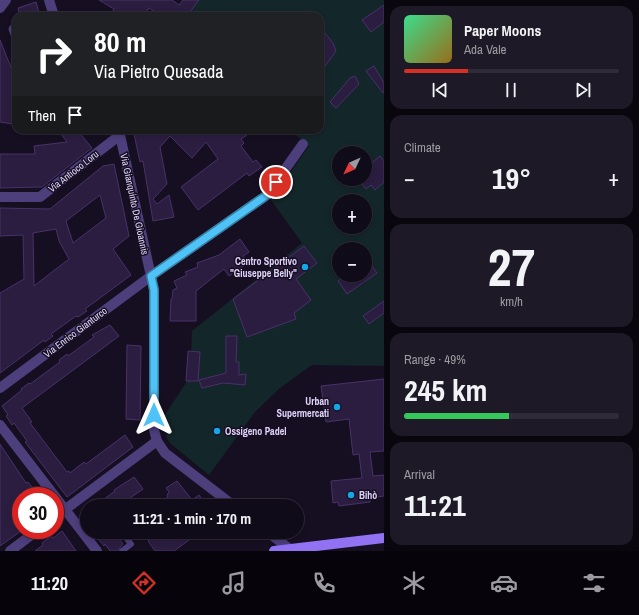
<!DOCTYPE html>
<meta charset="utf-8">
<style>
:root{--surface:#100b19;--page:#1e1926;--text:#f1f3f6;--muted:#9c9ba2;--line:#302b38;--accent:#d93025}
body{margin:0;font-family:"Archivo Narrow",sans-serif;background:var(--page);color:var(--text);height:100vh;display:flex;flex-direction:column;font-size:15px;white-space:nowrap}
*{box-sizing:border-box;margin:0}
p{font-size:13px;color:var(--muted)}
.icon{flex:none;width:22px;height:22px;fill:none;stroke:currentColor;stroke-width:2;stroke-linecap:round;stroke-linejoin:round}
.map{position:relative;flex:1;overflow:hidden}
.panel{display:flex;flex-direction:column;gap:6px;padding:6px;background:#09060e;width:255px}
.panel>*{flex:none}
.banner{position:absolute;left:12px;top:12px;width:312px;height:122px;border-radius:12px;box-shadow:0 2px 6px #0003,0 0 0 1px var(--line);background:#202124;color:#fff;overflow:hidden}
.needle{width:26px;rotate:226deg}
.tools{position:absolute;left:332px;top:146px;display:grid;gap:8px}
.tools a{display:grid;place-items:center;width:40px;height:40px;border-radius:50%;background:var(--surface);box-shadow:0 2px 6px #0003,0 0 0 1px var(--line);font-size:20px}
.speed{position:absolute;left:12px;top:487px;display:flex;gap:8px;font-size:20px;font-weight:700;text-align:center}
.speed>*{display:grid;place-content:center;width:52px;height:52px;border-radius:50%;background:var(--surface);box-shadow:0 2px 6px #0003,0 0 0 1px var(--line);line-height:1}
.speed .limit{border:6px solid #d22;background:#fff;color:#111}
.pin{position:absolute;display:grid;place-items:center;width:34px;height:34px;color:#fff;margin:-17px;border:2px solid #fff;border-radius:50%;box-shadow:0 1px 4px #0007}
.me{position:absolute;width:44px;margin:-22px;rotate:0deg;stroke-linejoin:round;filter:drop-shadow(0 0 3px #0008)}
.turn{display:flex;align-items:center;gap:14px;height:84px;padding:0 16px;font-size:18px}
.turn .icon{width:52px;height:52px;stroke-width:2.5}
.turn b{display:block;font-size:28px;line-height:34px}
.then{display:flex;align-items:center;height:38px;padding:0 16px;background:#0003;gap:8px;font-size:15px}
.big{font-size:30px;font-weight:700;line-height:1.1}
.panel .card{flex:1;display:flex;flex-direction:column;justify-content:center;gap:6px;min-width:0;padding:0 14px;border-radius:12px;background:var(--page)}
.panel .dial{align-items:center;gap:0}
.dial b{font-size:52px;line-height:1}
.song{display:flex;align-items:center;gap:12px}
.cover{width:48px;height:48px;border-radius:6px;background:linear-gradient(135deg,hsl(150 70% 55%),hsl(40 70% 35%))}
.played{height:4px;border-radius:2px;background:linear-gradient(90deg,var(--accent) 30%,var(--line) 30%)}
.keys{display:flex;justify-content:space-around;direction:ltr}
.heat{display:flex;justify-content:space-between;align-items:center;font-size:22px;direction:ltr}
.charge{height:6px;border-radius:3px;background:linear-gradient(90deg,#34c759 49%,var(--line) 0)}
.trip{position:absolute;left:80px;top:499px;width:224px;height:40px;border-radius:20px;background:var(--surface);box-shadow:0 2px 6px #0003,0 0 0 1px var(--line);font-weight:700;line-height:40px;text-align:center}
.tabs{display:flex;height:64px;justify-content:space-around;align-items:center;background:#06040a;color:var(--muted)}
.tabs .icon{width:28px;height:28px}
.tabs .current{color:var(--accent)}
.tabs b{font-size:18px;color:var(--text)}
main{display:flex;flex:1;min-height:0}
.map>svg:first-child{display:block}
.green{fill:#13262a;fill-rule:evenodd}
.building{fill:#2b1d40;stroke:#48316a;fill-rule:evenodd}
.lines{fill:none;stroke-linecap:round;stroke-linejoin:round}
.service{stroke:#4d3e7c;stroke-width:6}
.pedestrian{stroke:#4d3e7c;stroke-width:9}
.minor{stroke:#4d3e7c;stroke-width:10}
.secondary{stroke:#9072f3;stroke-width:10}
.route-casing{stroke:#337fa1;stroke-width:10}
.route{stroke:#4fc3f7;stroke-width:7}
.poi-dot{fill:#13a7e7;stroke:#160f21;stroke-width:1.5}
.labels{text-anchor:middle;stroke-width:3;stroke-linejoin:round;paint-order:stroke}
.street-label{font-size:10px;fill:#e0d3fb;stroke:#160f21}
.poi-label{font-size:10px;font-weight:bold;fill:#e0d3fb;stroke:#160f21;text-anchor:end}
</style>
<main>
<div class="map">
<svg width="384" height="551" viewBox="0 0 384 551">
<rect width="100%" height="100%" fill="#160f21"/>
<path class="green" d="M199 0H384V366L312 365 280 388 255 412 209 475 171 444 167 439 164 424V416L190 377 192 331 302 243 271 200 309 146 295 134 297 130H320V16H193L189 13ZM339 153H365V179H339ZM339 201H365V227H339ZM339 249H365V275H339Z"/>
<g class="building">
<polygon points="99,0 172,0 179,5 183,0 199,0 187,16 161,16 149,8 143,16 110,16 114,9"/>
<polygon points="36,2 40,16 20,16 18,8"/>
<polygon points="384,5 384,22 371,32 362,20"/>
<polygon points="320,27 333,43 336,51 320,73"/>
<polygon points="0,40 14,75 12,93 16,93 16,106 13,124 0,122"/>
<polygon points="374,66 384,83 384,92 383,93 366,71"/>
<polygon points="355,76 359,84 336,108 330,102 350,78"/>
<polygon points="58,130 77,130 92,148 42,187 0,188 0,154 35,154 34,146 67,142"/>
<polygon points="153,130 254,130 241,139 244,143 241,146 253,162 256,160 262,167 249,176 247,173 198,210 181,187 218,159 206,142 192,158 170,136 160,147 167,184 153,199 157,204 169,195 174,217 153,221 143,161 140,162 134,134"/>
<polygon points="380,156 384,161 384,182 375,190 371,185 366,189 359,180 365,179 365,174 370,170 367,167"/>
<path d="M114 164 129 236 113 249 131 275 85 309 87 311 78 317 76 316 51 334 53 336 45 342 44 340 0 373V293L24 279 23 235 0 236V208L50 209 103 166ZM100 195 106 218 73 243 66 221ZM56 229 59 241 69 259 34 286 33 233Z"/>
<polygon points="240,239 249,252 243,256 248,263 229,276 224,269 196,291 196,321 170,321 171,299 172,299 173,290 177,288 174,281 187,275 185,272 198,267 197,263 219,255"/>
<polygon points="304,246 317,263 296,279 311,300 294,313 296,319 247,337 233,299"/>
<polygon points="365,256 377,273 347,294 338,281 346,275 365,275"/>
<polygon points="384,301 384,313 369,324 363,316"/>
<polygon points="110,325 119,336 22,408 32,422 30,423 67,472 69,471 70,473 84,462 86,464 125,435 133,447 67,497 25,442 27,441 14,423 12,425 6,416 8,415 2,406 22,390 21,389 29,383 30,384 60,362 59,360 67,354 68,356 94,337 92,335"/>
<polygon points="226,336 237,336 236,362 239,362 239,375 246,374 245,385 223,383 202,388 199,380 226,373"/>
<polygon points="127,345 141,346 140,420 126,419"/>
<polygon points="188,351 200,352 198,381 186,381"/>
<polygon points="384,379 384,451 370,452 373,476 384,475 384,496 370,498 370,502 339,506 338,502 333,503 331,481 362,478 359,454 353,455 349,419 326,422 321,386"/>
<polygon points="0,444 26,483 28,482 39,496 21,496 21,531 0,546"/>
<polygon points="134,477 143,489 119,506 95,506 115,491 114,490"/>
<polygon points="177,481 192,500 199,495 207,506 156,506 168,497 167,495 169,492 166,488"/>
<polygon points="62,531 76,551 35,551 43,545 42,543 51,536 53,538"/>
<polygon points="101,532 114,532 123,544 117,551 110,551 105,544 104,546 96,536"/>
<polygon points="146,532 200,532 174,551 155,551 148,541 151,539"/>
</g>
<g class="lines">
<polyline class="service" points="122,532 131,544 122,551"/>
<polyline class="pedestrian" points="13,29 16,37"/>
<g class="minor">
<polyline points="49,0 54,16"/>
<polyline points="0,8 6,0"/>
<polyline points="117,130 120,135 154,290 154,430 157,441 165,453 234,506"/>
<polyline points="0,197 40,197 120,135"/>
<polyline points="0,388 151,276 267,195 303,144"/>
<polyline points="0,425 97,551"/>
<polyline points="55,517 157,441"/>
<polyline points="268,532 292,551"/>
<polyline points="10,551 38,530"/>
</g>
<polyline class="secondary" points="274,551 384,538"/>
</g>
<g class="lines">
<g class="route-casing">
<polyline id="route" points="154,415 154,290 151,276 267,195 276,182"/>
</g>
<use href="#route" class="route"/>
</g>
<g class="poi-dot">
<circle cx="305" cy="267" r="4"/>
<circle cx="337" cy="407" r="4"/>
<circle cx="217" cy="431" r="4"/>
<circle cx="351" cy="495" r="4"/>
</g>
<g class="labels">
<g class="street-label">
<text transform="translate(73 171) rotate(-38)" y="4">Via Antioco Loru</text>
<text transform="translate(135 204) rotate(78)" y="4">Via Gianquinto De Gioannis</text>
<text transform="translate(75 332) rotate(-37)" y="4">Via Enrico Gianturco</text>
</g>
<g class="poi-label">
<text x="297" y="265">Centro Sportivo<tspan x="297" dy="12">"Giuseppe Belly"</tspan></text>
<text x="329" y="405">Urban<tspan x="329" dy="12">Supermercati</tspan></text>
<text x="225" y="435" text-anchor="start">Ossigeno Padel</text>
<text x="359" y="499" text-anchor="start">Bihò</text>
</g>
</g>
</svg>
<div class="tools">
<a><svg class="needle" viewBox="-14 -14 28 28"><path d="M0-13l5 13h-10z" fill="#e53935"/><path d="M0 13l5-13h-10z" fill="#9c9ba2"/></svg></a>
<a>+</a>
<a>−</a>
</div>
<div class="speed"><div class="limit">30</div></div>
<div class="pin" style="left:276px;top:182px;background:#d93025"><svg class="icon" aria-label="arrive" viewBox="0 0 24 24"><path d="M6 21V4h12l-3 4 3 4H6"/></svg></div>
<svg class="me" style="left:154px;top:415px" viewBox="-20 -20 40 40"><path d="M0-17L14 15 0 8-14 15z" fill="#4fc3f7" stroke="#fff" stroke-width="4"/></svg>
<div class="trip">11:21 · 1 min · 170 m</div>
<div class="banner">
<div class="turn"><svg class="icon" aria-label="right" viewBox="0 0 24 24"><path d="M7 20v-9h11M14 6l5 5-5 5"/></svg><div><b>80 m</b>Via Pietro Quesada</div></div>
<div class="then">Then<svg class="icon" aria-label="arrive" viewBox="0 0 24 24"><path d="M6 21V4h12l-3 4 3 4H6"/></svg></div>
</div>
</div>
<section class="panel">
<div class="card">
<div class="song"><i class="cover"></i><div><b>Paper Moons</b><p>Ada Vale</p></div></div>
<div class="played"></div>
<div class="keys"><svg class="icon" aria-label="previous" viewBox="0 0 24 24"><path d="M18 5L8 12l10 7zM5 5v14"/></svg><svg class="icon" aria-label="pause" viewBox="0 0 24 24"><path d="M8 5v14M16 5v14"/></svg><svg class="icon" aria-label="next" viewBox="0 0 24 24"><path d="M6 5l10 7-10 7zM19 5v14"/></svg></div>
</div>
<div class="card"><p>Climate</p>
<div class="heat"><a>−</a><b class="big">19°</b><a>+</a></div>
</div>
<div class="card dial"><b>27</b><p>km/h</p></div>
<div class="card"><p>Range · 49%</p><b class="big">245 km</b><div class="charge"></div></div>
<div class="card"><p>Arrival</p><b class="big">11:21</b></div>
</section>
</main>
<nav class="tabs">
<b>11:20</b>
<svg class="icon current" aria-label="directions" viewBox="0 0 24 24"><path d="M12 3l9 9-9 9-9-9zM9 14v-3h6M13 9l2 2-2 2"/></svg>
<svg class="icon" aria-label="music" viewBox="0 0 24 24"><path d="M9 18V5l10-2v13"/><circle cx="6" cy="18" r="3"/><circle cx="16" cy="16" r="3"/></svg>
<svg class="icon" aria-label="phone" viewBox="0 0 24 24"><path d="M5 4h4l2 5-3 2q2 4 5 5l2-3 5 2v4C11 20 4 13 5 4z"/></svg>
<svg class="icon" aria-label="climate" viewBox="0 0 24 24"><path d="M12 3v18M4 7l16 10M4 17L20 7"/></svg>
<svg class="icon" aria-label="car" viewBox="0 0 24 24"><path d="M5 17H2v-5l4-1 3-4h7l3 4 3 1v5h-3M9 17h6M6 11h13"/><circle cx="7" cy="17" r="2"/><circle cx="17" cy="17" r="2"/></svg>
<svg class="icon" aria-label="filters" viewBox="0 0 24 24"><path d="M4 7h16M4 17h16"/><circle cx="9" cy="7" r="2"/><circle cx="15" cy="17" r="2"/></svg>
</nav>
